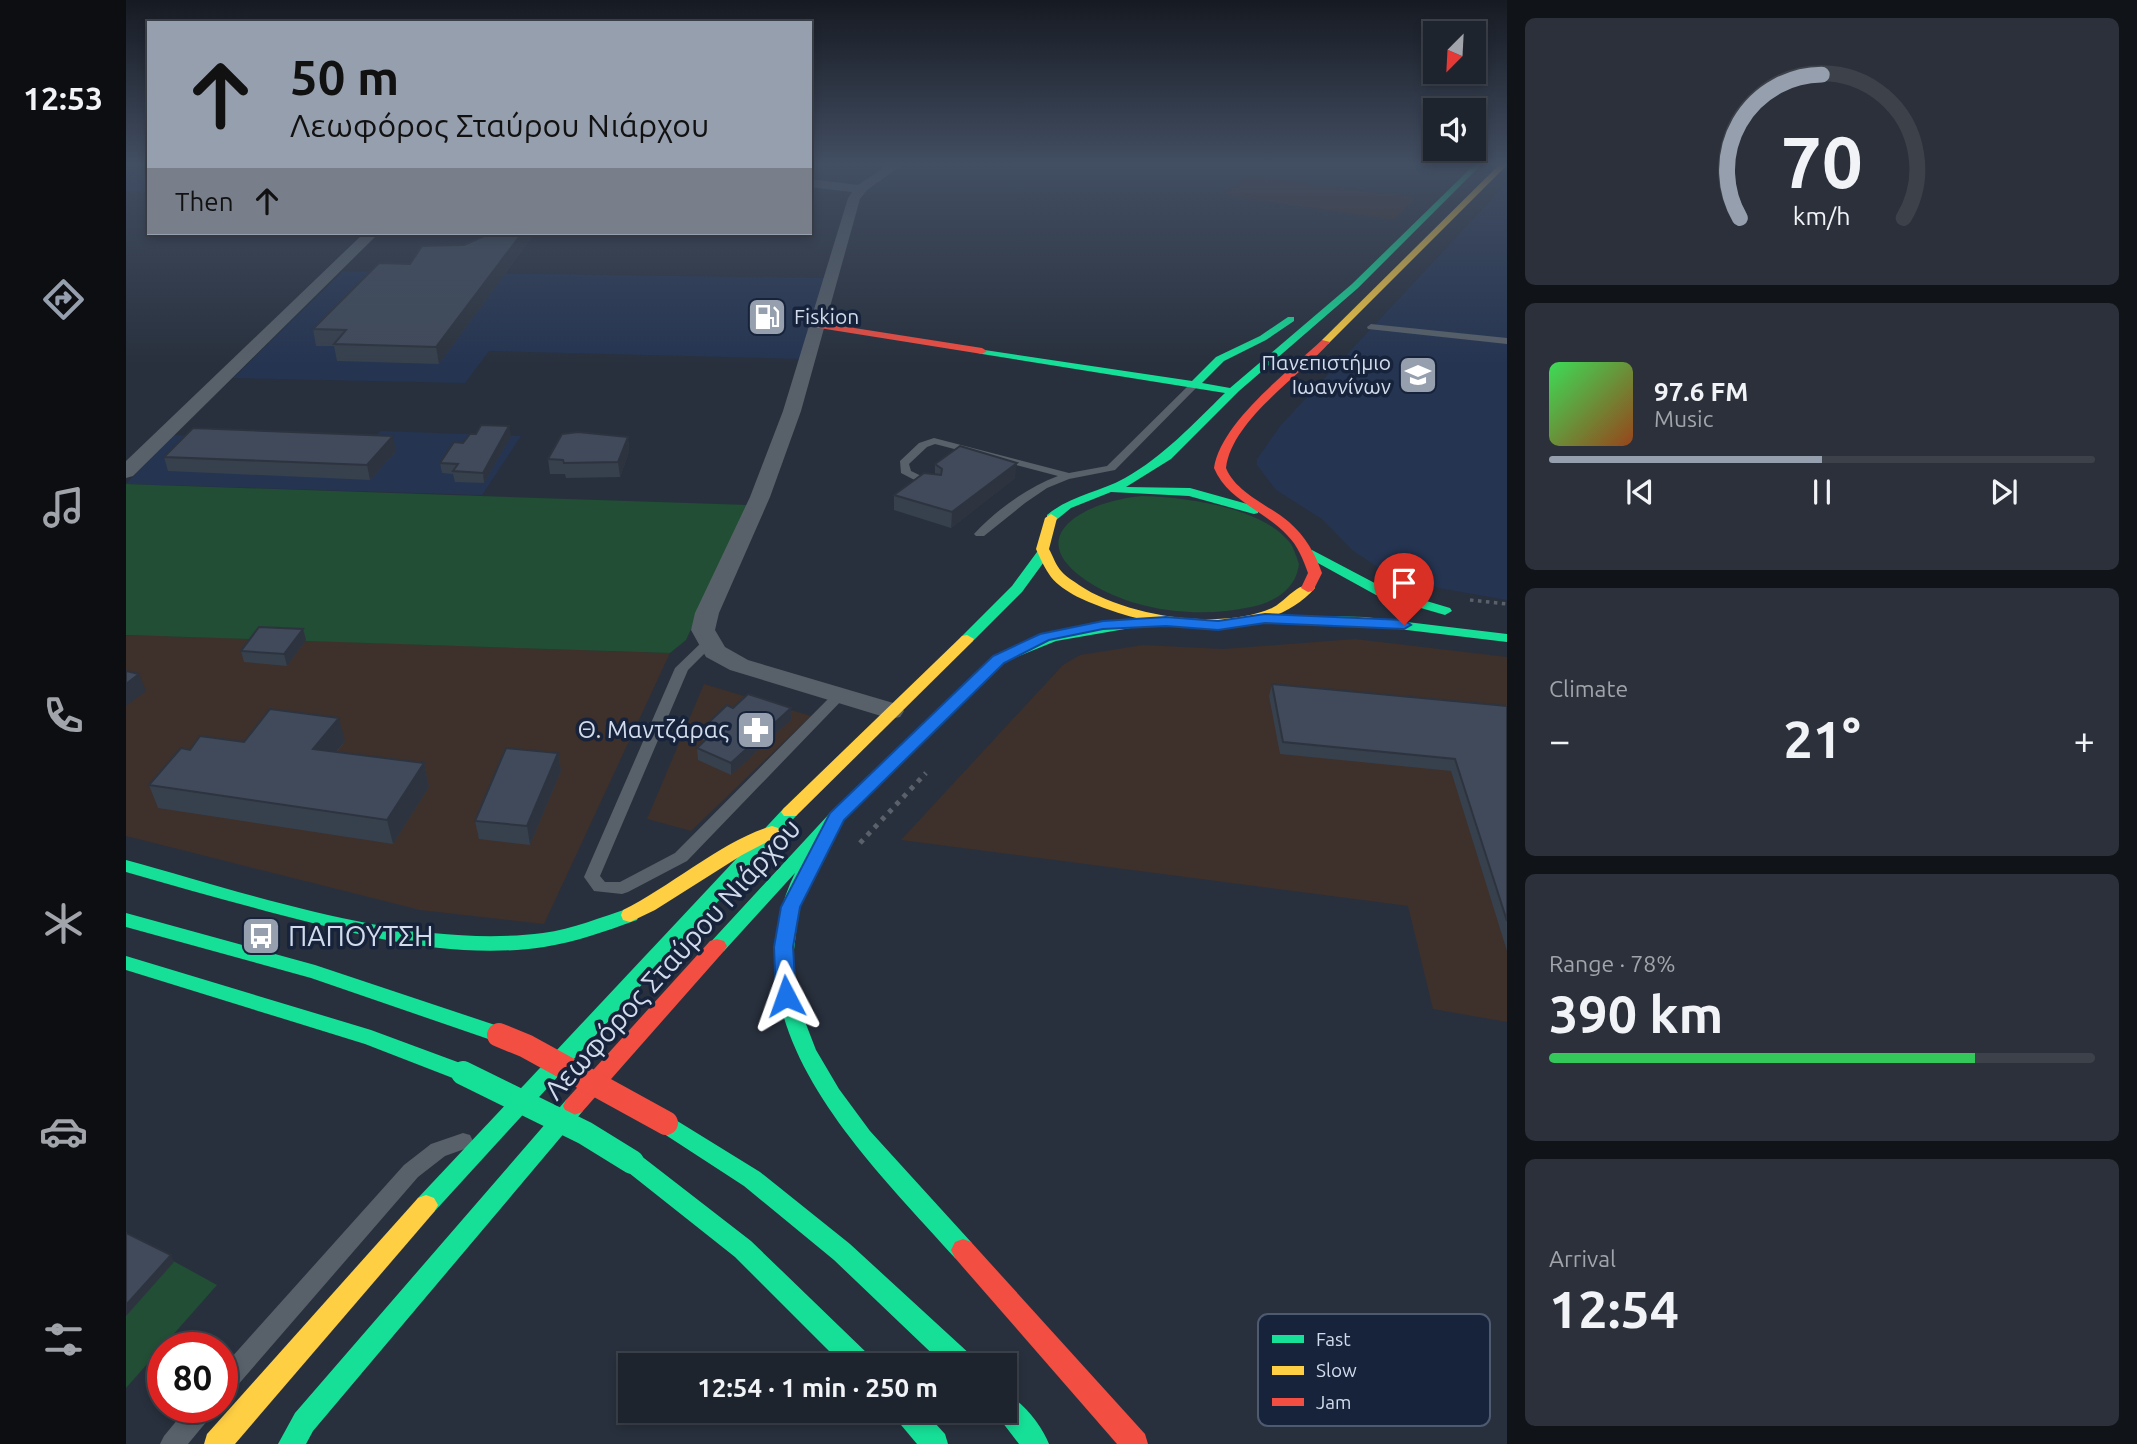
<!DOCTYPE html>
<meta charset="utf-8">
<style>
:root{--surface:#1e242e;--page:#2b303a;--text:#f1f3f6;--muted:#a1a4aa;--line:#3c414a;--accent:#969fae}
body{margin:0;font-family:Ubuntu,sans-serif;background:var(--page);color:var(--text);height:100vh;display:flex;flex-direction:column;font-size:26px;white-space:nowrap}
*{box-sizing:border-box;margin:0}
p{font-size:23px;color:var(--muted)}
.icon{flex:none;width:38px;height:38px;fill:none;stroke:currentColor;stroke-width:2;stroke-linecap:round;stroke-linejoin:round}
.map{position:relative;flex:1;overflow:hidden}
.sheet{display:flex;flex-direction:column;gap:18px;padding:18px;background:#101419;width:630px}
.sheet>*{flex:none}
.hud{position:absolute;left:21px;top:21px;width:665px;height:214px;border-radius:0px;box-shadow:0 4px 10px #0003,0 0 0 2px var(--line);background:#969fae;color:#111;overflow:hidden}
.needle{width:46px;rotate:204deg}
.buttons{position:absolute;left:1297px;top:21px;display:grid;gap:14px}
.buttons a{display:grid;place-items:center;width:63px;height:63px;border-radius:0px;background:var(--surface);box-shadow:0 4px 10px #0003,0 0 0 2px var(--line);font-size:35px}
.speed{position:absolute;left:21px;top:1332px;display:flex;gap:14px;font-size:35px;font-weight:700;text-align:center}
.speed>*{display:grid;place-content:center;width:91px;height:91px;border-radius:50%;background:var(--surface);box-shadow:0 4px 10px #0003,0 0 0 2px var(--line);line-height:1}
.speed .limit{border:10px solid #d22;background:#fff;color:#111}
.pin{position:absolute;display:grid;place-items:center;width:60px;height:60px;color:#fff;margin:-72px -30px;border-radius:50% 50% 50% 0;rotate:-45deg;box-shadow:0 0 7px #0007}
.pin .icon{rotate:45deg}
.me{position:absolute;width:77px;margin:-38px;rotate:356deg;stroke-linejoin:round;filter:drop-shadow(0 0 5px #0008)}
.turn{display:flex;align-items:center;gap:24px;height:147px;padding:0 28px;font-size:32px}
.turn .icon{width:91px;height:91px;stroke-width:2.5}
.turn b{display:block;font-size:49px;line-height:60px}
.then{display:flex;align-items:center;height:66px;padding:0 28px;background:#0003;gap:14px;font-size:26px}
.big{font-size:52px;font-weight:700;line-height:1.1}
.sheet .widget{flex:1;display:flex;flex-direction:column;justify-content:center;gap:10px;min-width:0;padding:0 24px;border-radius:10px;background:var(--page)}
.sheet .dial{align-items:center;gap:0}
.dial svg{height:182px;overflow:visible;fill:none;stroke:var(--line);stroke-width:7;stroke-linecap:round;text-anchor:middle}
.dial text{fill:var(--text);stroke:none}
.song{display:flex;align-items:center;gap:21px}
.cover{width:84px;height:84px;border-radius:10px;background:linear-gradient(135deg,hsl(130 70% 55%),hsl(20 70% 35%))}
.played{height:7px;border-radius:4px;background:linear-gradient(90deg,var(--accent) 50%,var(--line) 50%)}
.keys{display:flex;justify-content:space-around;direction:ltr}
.heat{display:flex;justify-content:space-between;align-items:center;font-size:38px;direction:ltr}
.charge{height:10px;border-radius:5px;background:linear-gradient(90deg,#34c759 78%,var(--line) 0)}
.trip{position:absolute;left:492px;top:1353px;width:399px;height:70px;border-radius:0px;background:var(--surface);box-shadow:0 4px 10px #0003,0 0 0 2px var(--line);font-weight:700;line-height:70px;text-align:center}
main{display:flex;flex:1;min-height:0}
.tab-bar{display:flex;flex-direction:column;width:126px;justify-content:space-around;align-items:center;background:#0c0e12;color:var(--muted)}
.tab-bar .icon{width:49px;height:49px}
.tab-bar .selected{color:var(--accent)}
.tab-bar b{font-size:32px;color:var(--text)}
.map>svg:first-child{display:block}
.commercial{fill:#3e302b}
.built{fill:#253451}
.green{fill:#214e34}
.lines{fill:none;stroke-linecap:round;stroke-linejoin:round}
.path-far1{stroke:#5a616b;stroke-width:3.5;stroke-dasharray:3.5 4.5;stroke-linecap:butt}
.path{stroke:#5a616b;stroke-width:5;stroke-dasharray:4.5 6;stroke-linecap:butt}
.lane{fill:#58616a;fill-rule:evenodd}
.street{fill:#58616a;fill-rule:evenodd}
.fast{fill:#16e098;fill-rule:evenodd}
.slow{fill:#ffcf43;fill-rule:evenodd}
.jam{fill:#f24e42;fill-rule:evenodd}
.fast-bridge{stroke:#16e098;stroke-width:24}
.jam-bridge-far1{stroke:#f24e42;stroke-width:18}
.jam-bridge{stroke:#f24e42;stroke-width:24}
.wall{fill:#37404d}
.shaded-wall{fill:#2d343f}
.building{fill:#404a5a;stroke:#2d343f;stroke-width:2}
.route{fill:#1a73e8;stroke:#114b97;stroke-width:2}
.labels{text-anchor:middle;stroke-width:7;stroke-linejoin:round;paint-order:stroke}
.far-poi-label{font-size:21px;fill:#d1dbeb;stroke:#16233b;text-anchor:start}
.poi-label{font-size:24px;fill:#d1dbeb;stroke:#16233b;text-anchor:end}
.near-poi-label{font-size:28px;fill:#d1dbeb;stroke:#16233b;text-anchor:start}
.near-street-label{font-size:28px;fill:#d1dbeb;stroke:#16233b}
.key{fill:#16233b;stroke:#4e5a70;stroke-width:2}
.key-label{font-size:19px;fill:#d1dbeb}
</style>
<main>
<nav class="tab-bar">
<b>12:53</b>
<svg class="icon selected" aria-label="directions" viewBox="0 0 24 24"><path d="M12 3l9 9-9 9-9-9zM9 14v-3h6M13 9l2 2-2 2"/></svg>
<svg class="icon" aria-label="music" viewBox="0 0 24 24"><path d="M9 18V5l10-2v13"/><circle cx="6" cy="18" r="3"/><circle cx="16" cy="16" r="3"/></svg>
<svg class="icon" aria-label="phone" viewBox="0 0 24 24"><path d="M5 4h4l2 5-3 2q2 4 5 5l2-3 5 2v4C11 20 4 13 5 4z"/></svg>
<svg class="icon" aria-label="climate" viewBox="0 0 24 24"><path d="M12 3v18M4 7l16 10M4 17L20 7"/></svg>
<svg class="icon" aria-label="car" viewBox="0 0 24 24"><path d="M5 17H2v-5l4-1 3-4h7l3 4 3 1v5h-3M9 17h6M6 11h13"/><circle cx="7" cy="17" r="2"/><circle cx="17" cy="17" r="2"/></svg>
<svg class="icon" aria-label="filters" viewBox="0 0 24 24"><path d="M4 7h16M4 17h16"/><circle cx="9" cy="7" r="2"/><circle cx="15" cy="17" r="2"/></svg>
</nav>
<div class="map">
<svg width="1381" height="1444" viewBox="0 0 1381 1444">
<rect width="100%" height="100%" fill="#28303d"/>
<g class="commercial">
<polygon points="1120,176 1289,198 1268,220 1099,195"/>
<polygon points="0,635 136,639 544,653 418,924 294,910 0,836"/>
<polygon points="1229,639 1381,657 1381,1022 1307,1009 1282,906 775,840 937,665 954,655 1017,645 1097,649"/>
<polygon points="578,684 685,716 565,831 521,819"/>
</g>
<g class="built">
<polygon points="23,165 23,193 0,191 0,171"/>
<polygon points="1381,183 1381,600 1313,588 1256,570 1226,550 1196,519 1150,490 1131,465 1131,459 1155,425"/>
<polygon points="217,271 413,274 700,278 675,359 363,351 339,383 107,378"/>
<polygon points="254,431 395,436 356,495 0,484 47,435 245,444"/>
</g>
<g class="green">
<polygon points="0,484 622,505 560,640 544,653 0,635"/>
<path d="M1016 496C1058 497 1138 507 1165 544 1168 549 1171 558 1173 564 1170 589 1149 602 1125 607 1074 618 1014 612 969 586 888 538 959 501 1016 496Z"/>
<polygon points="0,1235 91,1285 0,1388"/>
</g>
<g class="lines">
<polyline class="path-far1" points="1344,600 1381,604"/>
<polyline class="path" points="734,843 800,773"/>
<g class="lane">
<polygon points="1245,324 1381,338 1381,344 1242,329 1241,327"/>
<path d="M1065 383 1073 385 989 470 943 479 921 488 899 503 858 536H850L848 534C870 510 902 487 932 476L809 444 801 447 783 464 785 471 812 484V488H804L775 473 774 461 793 443 808 438 943 473 981 466Z"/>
<polygon points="582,640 588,644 562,670 474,876 479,882 494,882 549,853 708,693 713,692 720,696 561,861 502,892 496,894 468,891 458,877 549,668 577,641"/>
<polygon points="337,1133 344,1135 347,1141 344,1147 319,1156 292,1177 104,1394 96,1397 96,1368 278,1165 305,1144"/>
<polygon points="62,1407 90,1407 86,1415 62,1444 34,1444 38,1436"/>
</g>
<g class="street">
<polygon points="765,163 779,163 741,190 734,199 675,411 644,497 593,613 589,630 599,647 622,660 774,705 778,711 774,717 765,719 604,670 580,657 565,630 569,613 624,497 657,411 722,198 726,192 684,187 684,179 732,185"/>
<polygon points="238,233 253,233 7,476 0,478 0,461"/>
</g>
<g class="fast">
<path d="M1350 163H1357L1232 288 1113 391 1045 459 1000 487 1064 488 1132 507V513L1128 514 1063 496 985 492 945 508 929 521H921V515C945 495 972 493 999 478 1038 456 1067 424 1099 393L856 354 852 353V349L1066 381 1090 357 1134 336 1162 317H1168V321L1140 340 1098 361 1076 383 1104 388 1226 284Z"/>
<polygon points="1186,550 1260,589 1324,608 1326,611 1319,615 1250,595 1181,557 1181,551"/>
<polygon points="916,551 923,555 896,592 846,642 836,642 834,639 836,636 886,586 911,552"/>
<polygon points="1140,615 1239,617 1381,634 1381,642 1239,625 1135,622 1133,619 1135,616"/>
<path d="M1017 618 1022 619 1024 622 1022 625 930 641 878 662 717 820 687 872 673 908 667 958 673 1006 690 1050 713 1089 744 1131 845 1242 849 1250 845 1258 837 1261 829 1258C737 1155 596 1023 669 873L598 951 591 953 584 951 581 946 704 813 868 656 920 635Z"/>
<polygon points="664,806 673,812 670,816 308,1212 300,1215 292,1212 288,1205 292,1198 658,808"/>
<path d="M0 860C128 895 284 950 417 933 447 929 475 917 504 908L511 910 513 915 511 920C480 931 450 942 418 947 329 960 240 937 155 915 103 901 51 887 0 872Z"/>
<polygon points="0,913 189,965 378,1028 381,1034 378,1040 371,1042 185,978 0,927"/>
<polygon points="0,956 245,1030 345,1067 348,1073 345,1079 337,1082 239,1044 0,970"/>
<polygon points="448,1097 456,1100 459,1106 456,1112 187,1431 180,1444 152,1444 169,1413 440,1100"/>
<polygon points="540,1114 634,1172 724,1244 846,1356 850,1365 818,1365 708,1260 618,1186 532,1130 529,1123 532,1116"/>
<polygon points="506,1152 514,1155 625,1241 744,1356 748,1365 717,1365 609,1257 498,1169 495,1162 498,1155"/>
<path d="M878 1393C896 1400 916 1426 923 1444H893L867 1410H878Z"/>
<polygon points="766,1410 797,1410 819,1434 822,1444 791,1444 770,1419"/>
</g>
<g class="slow">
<polygon points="1375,163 1381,165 1202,344 1196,344 1196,340"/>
<path d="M925 514 931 518 923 549C927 556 930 566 936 572 940 577 948 581 953 585 999 616 1093 631 1146 608 1159 602 1171 582 1187 585L1189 588C1142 642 1041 631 981 609 962 602 938 593 925 577 919 569 914 558 910 549L919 518Z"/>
<polygon points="841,635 848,639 846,642 670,816 658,816 655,812 658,808 836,636"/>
<path d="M646 826 652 828 655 832 652 836 616 855 529 910 504 922 497 920 495 915 497 910C544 887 599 839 646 826Z"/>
<polygon points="300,1195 308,1198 312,1205 308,1212 109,1444 78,1444 81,1434 292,1198"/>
</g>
<g class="jam">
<polygon points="690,322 856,348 861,351 856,354 687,327 687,323"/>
<path d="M1196 340 1204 342C1173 377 1106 420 1100 468 1110 493 1143 505 1163 522 1179 536 1189 553 1196 573L1187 591 1182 592 1175 588 1182 573C1177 559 1172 546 1161 535 1139 511 1101 500 1088 468 1095 422 1163 371 1196 340Z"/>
<polygon points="591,939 598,941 601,946 598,951 456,1112 448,1115 440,1112 437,1106 440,1100 584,941"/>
<polygon points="837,1239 845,1242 1019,1434 1022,1444 991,1444 829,1258 825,1250 829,1242"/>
</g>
<polyline class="fast-bridge" points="337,1073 459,1133 506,1162"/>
<polyline class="jam-bridge-far1" points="371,1034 377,1036"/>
<polyline class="jam-bridge" points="373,1035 400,1046 540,1123"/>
</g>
<g class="wall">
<polygon points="365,233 409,233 313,364 211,361 208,346 190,346 187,329 284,264 338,245"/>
<polygon points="385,436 358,483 329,482 327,474 316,473 314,463 337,443"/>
<polygon points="502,437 503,452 494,477 440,478 439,474 424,474 422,459"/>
<polygon points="270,451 244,480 42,471 38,457"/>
<polygon points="809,464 889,478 825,528 768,510 768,495 809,474"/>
<polygon points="177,629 180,640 161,666 118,662 115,651"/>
<polygon points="1146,684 1381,706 1381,951 1325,771 1154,754 1143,696"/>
<polygon points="607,708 665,720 605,775 572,760 571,748 579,741 577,740 577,728"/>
<polygon points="219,741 211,752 298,763 303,787 267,844 32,808 23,785 64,750 118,742"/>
<polygon points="432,753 435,771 404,845 353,839 349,821"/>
</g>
<g class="shaded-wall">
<polygon points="396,233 409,233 313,364 310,347"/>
<polygon points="383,426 385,436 358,483 357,473"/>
<polygon points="267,436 270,451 244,480 241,465"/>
<polygon points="502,437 503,452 494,477 492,462"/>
<polygon points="891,463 889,478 825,528 826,512"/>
<polygon points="177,629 180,640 161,666 158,654"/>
<polygon points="13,674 20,691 0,706 0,684"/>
<polygon points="665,708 665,720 605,775 605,763"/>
<polygon points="213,718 219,741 194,772 187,749"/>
<polygon points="432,753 435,771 404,845 401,826"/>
<polygon points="298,763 303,787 267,844 261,820"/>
<polygon points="45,1255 48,1262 0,1316 0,1305"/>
</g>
<g class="building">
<polygon points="365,233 396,233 310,347 208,344 220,330 187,329 253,263 284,264 296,246 338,245"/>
<polygon points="355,425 383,426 357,473 327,471 332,464 314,463 328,442 337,443 344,434 350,434"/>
<polygon points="67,428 267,436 241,465 38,457"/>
<polygon points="452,432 502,437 492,462 438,463 437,460 422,459 436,434"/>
<polygon points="834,446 891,463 826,512 768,495 798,473 815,475 816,469 809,464"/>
<polygon points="133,627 177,629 158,654 115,651"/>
<polygon points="0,671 13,674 0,684"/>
<polygon points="1146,684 1381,706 1381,921 1329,759 1157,742"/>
<polygon points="622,694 665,708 605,763 571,748 588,732 577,728 601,705 607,708"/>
<polygon points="144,709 213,718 187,749 298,763 261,820 23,785 55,748 64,750 74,736 118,742"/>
<polygon points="380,748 432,753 401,826 349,821"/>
<polygon points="0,1233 45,1255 0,1305"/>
</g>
<linearGradient id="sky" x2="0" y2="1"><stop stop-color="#161a22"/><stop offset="0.45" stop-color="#424e62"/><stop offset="1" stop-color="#424e62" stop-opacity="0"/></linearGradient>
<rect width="1381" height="365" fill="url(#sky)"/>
<polygon class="route" points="1139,614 1278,620 1285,625 1278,629 1139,623 1092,630 1040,626 977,629 923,640 878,663 718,820 674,907 667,947 670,996 667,1002 653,1002 650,996 648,947 655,907 704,813 867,656 914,634 977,621 1040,617 1092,621"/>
<defs>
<g id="fuel-square" transform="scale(2.0125)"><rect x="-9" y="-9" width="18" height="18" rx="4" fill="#969fae" stroke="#16233b"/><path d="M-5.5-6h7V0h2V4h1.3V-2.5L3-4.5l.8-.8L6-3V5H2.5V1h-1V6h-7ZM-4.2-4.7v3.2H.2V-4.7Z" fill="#fff"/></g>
<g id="university-square" transform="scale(2.0125)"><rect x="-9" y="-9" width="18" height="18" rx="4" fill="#969fae" stroke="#16233b"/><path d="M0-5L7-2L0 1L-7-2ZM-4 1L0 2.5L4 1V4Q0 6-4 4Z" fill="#fff"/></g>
<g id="pharmacy-square" transform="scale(2.0125)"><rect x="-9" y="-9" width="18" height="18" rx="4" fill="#969fae" stroke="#16233b"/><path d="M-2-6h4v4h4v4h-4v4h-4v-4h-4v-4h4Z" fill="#fff"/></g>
<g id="bus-square" transform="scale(2.0125)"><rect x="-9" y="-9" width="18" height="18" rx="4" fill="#969fae" stroke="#16233b"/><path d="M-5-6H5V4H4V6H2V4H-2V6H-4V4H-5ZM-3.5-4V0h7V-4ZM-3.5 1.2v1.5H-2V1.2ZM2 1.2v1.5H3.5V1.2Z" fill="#fff"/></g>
</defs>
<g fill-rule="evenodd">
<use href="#fuel-square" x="641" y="317"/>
<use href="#university-square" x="1292" y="375"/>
<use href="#pharmacy-square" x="630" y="730"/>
<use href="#bus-square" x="135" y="936"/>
</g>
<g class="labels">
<g class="far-poi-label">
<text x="668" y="324">Fiskion</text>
<text x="1265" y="370" text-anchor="end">Πανεπιστήμιο<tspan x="1265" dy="24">Ιωαννίνων</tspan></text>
</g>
<g class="poi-label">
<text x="603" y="738">Θ. Μαντζάρας</text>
</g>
<g class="near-poi-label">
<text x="162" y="946">ΠΑΠΟΥΤΣΗ</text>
</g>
<g class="near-street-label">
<text transform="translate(546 959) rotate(-48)" y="10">Λεωφόρος Σταύρου Νιάρχου</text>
</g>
</g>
<rect x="1132" y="1314" width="232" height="112" rx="10" class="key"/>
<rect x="1146" y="1335" width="32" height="8" fill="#16e098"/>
<rect x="1146" y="1366" width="32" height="9" fill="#ffcf43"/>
<rect x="1146" y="1398" width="32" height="8" fill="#f24e42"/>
<g class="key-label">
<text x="1190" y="1346">Fast</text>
<text x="1190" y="1377">Slow</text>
<text x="1190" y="1409">Jam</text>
</g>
</svg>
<div class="buttons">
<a><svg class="needle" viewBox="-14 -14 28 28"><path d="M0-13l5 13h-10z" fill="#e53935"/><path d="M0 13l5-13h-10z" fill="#a1a4aa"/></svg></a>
<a><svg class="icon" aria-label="sound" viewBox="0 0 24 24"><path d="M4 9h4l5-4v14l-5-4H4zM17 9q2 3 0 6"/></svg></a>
</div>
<div class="speed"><div class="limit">80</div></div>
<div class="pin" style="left:1278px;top:625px;background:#d93025"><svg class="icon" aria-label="arrive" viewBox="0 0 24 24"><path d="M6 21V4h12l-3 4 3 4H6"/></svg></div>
<svg class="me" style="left:660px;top:996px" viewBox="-20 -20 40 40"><path d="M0-17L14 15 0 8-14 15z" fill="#1a73e8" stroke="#fff" stroke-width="4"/></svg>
<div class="trip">12:54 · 1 min · 250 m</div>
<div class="hud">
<div class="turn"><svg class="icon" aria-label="ahead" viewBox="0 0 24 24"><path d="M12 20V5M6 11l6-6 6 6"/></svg><div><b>50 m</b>Λεωφόρος Σταύρου Νιάρχου</div></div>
<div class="then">Then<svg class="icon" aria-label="ahead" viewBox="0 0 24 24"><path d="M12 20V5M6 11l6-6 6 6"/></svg></div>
</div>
</div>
<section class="sheet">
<div class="widget dial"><svg viewBox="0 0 100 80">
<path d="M14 69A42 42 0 1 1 86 69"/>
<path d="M14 69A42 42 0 0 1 50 6" stroke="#969fae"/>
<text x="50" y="56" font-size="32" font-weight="700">70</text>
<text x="50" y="72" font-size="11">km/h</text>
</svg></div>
<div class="widget">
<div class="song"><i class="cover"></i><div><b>97.6 FM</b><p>Music</p></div></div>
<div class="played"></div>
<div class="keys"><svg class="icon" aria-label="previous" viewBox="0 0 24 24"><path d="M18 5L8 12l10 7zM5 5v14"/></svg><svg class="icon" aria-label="pause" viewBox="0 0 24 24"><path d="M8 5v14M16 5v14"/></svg><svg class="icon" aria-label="next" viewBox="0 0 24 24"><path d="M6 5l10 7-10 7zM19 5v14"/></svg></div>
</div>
<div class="widget"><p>Climate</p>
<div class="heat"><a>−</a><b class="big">21°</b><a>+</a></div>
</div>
<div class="widget"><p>Range · 78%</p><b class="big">390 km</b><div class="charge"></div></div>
<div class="widget"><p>Arrival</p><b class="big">12:54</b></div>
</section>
</main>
